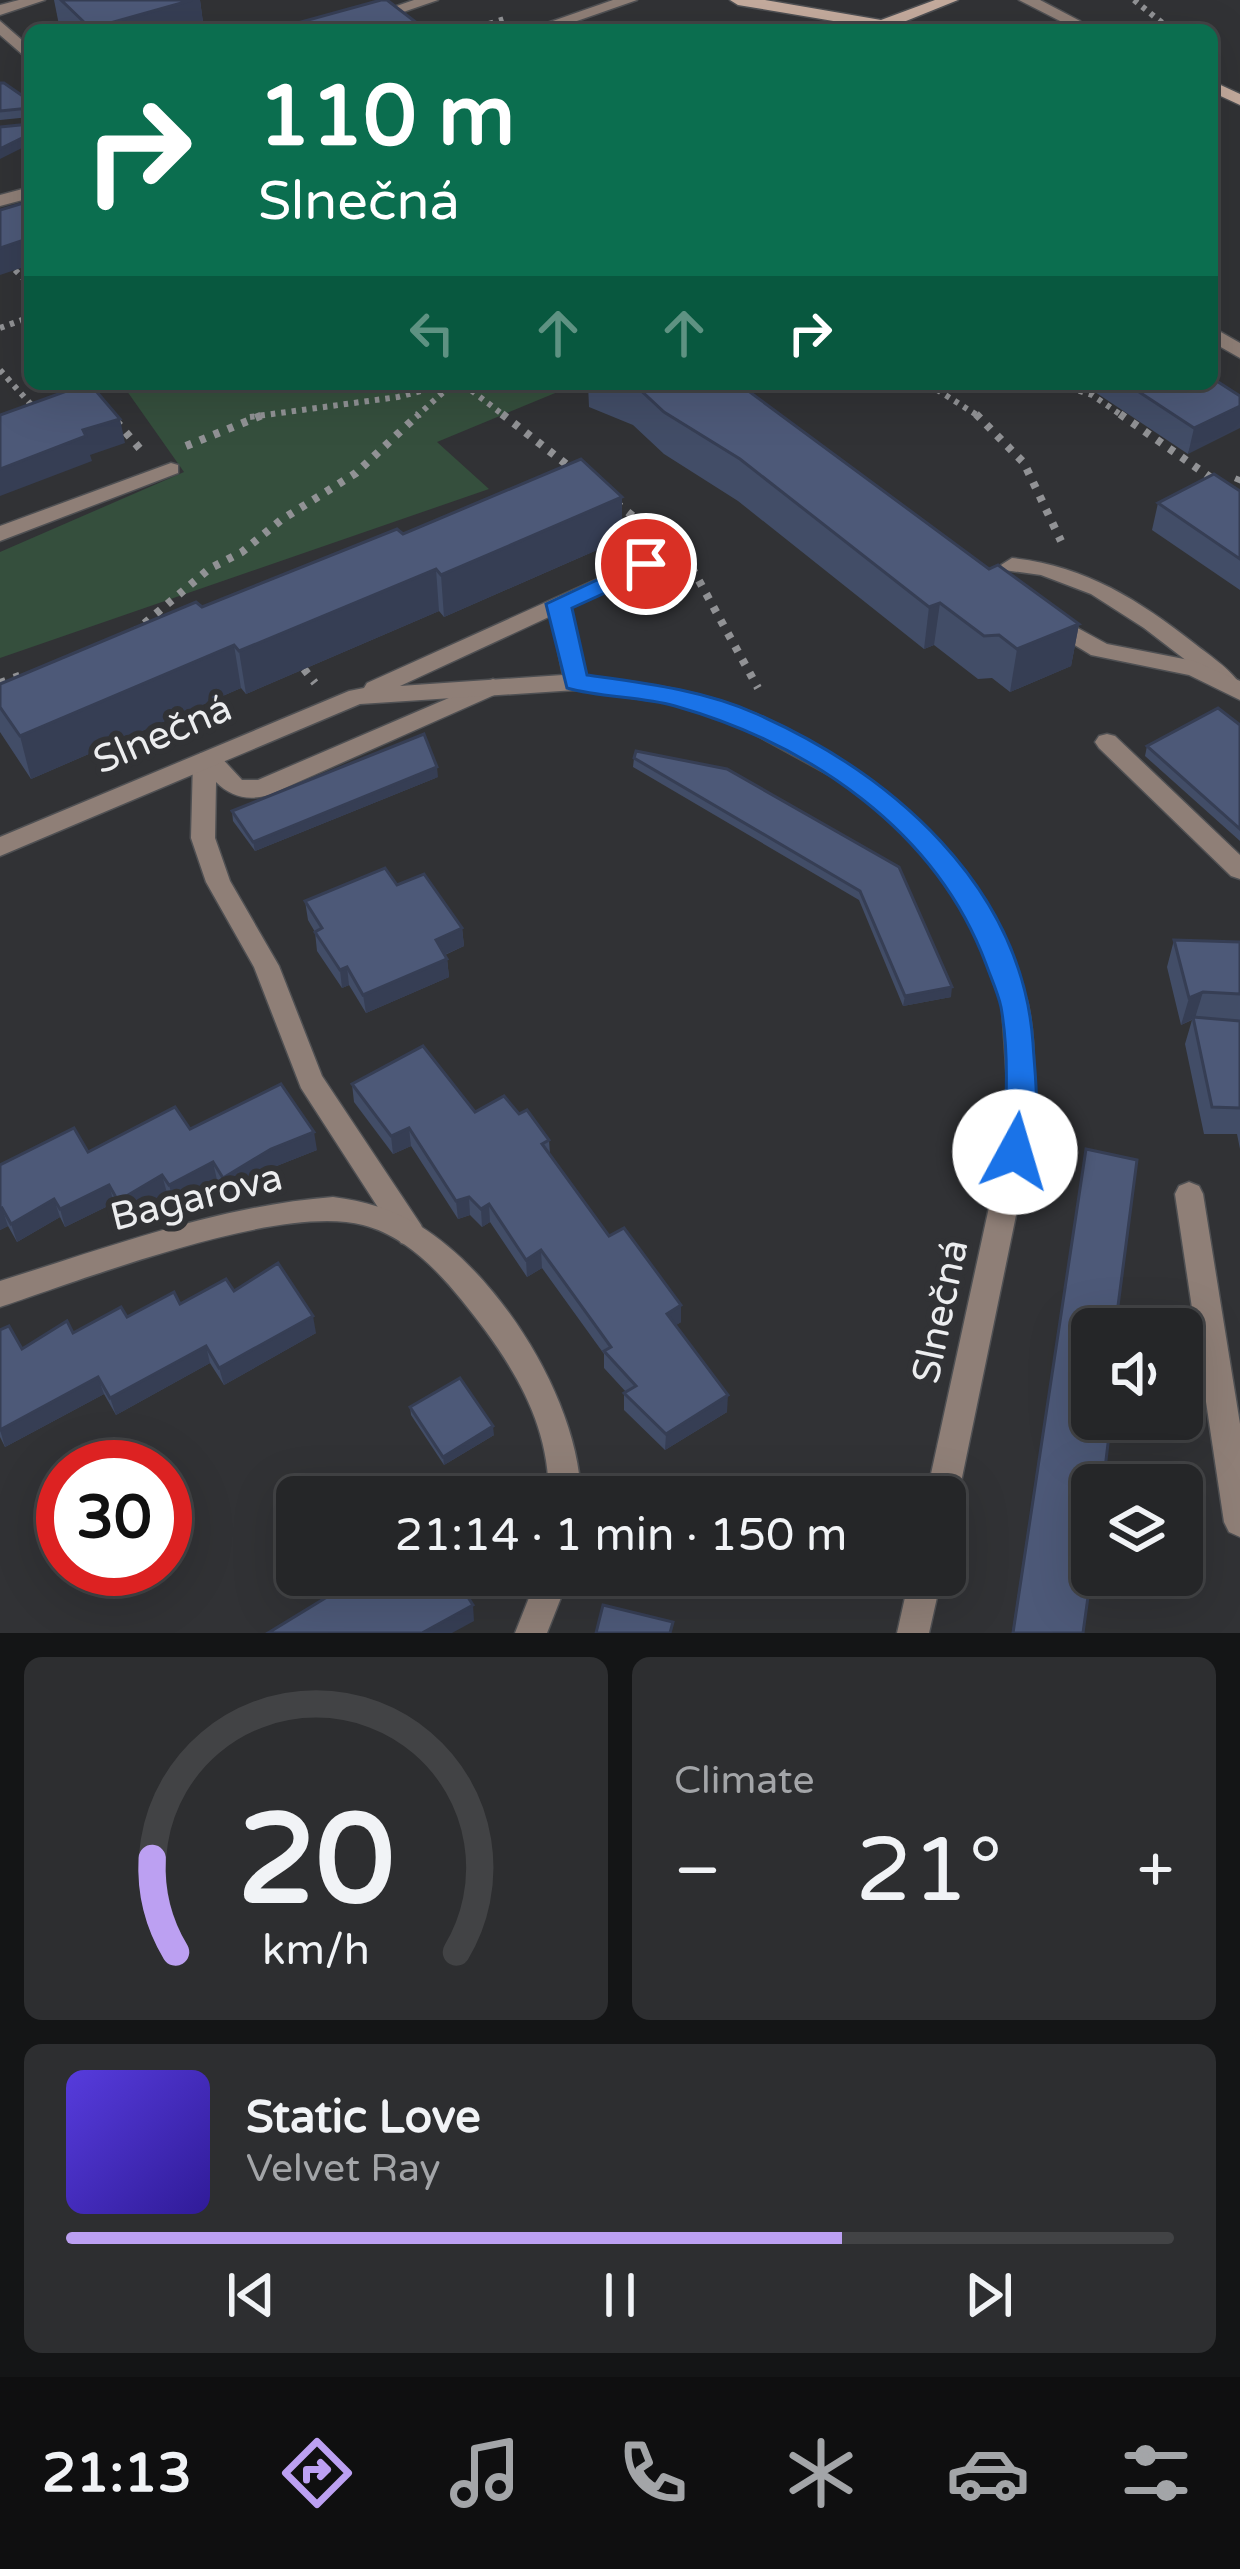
<!DOCTYPE html>
<meta charset="utf-8">
<style>
:root{--surface:#252628;--page:#2d2e30;--text:#f1f3f6;--muted:#a3a5a8;--line:#424345;--accent:#bca0f2}
body{margin:0;font-family:"Varela Round",sans-serif;background:var(--page);color:var(--text);height:100vh;display:flex;flex-direction:column;font-size:45px;white-space:nowrap}
*{box-sizing:border-box;margin:0}
p{font-size:39px;color:var(--muted)}
.icon{flex:none;width:66px;height:66px;fill:none;stroke:currentColor;stroke-width:2;stroke-linecap:round;stroke-linejoin:round}
.map{position:relative;height:1633px;overflow:hidden}
.panel{display:flex;flex-direction:column;gap:24px;padding:24px;background:#141516;flex:1}
.panel>*{flex:none}
.banner{position:absolute;left:24px;top:24px;width:1194px;height:366px;border-radius:18px;box-shadow:0 12px 48px #0002,0 0 0 3px var(--line);background:#0b6e4f;color:#fff;overflow:hidden}
.tools{position:absolute;left:1071px;top:1308px;display:grid;gap:24px}
.tools a{display:grid;place-items:center;width:132px;height:132px;border-radius:18px;background:var(--surface);box-shadow:0 12px 48px #0002,0 0 0 3px var(--line);font-size:60px}
.speed{position:absolute;left:36px;top:1440px;display:flex;gap:24px;font-size:60px;font-weight:700;text-align:center}
.speed>*{display:grid;place-content:center;width:156px;height:156px;border-radius:50%;background:var(--surface);box-shadow:0 12px 48px #0002,0 0 0 3px var(--line);line-height:1}
.speed .limit{border:18px solid #d22;background:#fff;color:#111}
.pin{position:absolute;display:grid;place-items:center;width:102px;height:102px;color:#fff;margin:-51px;border:6px solid #fff;border-radius:50%;box-shadow:0 3px 12px #0007}
.me{position:absolute;width:132px;margin:-66px;rotate:6deg;stroke-linejoin:round;filter:drop-shadow(0 0 9px #0008)}
.turn{display:flex;align-items:center;gap:42px;height:252px;padding:0 36px;font-size:54px}
.turn .icon{width:156px;height:156px;stroke-width:2.5}
.turn b{display:block;font-size:84px;line-height:102px}
.lanes{display:flex;align-items:center;height:114px;padding:0 36px;background:#0003;justify-content:center;gap:60px;direction:ltr}
.lanes .off{opacity:.35}
.big{font-size:90px;font-weight:600;line-height:1.1}
.panel .tile{flex:1;display:flex;flex-direction:column;justify-content:center;gap:18px;min-width:0;padding:0 42px;border-radius:18px;background:var(--page)}
.panel .dial{align-items:center;gap:0}
.dial svg{height:312px;overflow:visible;fill:none;stroke:var(--line);stroke-width:7;stroke-linecap:round;text-anchor:middle}
.dial text{fill:var(--text);stroke:none}
.song{display:flex;align-items:center;gap:36px}
.cover{width:144px;height:144px;border-radius:18px;background:linear-gradient(135deg,hsl(250 70% 55%),hsl(250 70% 35%))}
.played{height:12px;border-radius:6px;background:linear-gradient(90deg,var(--accent) 70%,var(--line) 70%)}
.keys{display:flex;justify-content:space-around;direction:ltr}
.heat{display:flex;justify-content:space-between;align-items:center;font-size:66px;direction:ltr}
.panel .tiles{flex:1;display:grid;gap:24px;grid-template-columns:1fr 1fr}
.tile:last-child{grid-column:span 2}
.trip{position:absolute;left:276px;top:1476px;width:690px;height:120px;border-radius:18px;background:var(--surface);box-shadow:0 12px 48px #0002,0 0 0 3px var(--line);font-weight:600;line-height:120px;text-align:center}
.tab-bar{display:flex;height:192px;justify-content:space-around;align-items:center;background:#0f0f10;color:var(--muted)}
.tab-bar .icon{width:84px;height:84px}
.tab-bar .active{color:var(--accent)}
.tab-bar b{font-size:54px;color:var(--text)}
.map>svg:first-child{display:block}
.green{fill:#354f3d}
.lines{fill:none;stroke-linecap:round;stroke-linejoin:round}
.lane-casing{stroke:#4f5053;stroke-width:3}
.street-casing{stroke:#4f5053;stroke-width:3}
.secondary-casing{stroke:#4f5053;stroke-width:3}
.path-far1{stroke:#919295;stroke-width:6;stroke-dasharray:4.5 6;stroke-linecap:butt}
.path{stroke:#919295;stroke-width:8;stroke-dasharray:6 9;stroke-linecap:butt}
.lane{fill:#8f7f77;fill-rule:evenodd}
.street{fill:#8f7f77;fill-rule:evenodd}
.secondary{fill:#c4ab9d;fill-rule:evenodd}
.wall{fill:#424d67}
.shaded-wall{fill:#363e54}
.building{fill:#4d5978;stroke:#363e54;stroke-width:3}
.route{fill:#1a73e8;stroke:#114b97;stroke-width:3}
.labels{text-anchor:middle;stroke-width:12;stroke-linejoin:round;paint-order:stroke}
.street-label{font-size:39px;fill:#ecedef;stroke:#313235}
</style>
<div class="map">
<svg width="1240" height="1633" viewBox="0 0 1240 1633">
<rect width="100%" height="100%" fill="#313235"/>
<polygon class="green" points="122,384 577,384 437,442 489,489 0,658 0,552 184,472"/>
<g class="lines">
<g class="lane-casing">
<g id="lane">
<polygon points="19,0 45,0 0,15 0,5"/>
<polygon points="414,0 438,0 351,30 327,30"/>
<polygon points="1019,0 1040,0 1080,21 1066,24"/>
<polygon points="0,21 30,47 30,61 0,35"/>
<polygon points="171,463 178,465 178,473 0,541 0,526"/>
<path d="M1012 558C1084 565 1139 600 1195 644 1209 655 1226 666 1237 680L1234 685H1218L1144 628 1091 594 1041 575 1004 570 1001 565Z"/>
<path d="M493 679 501 682 504 687 501 692 269 795C248 801 231 797 216 782L215 838 230 881 279 966 322 1076 421 1225 425 1234 421 1243 411 1246 401 1243 301 1088 254 967 206 882 191 838 193 761 201 753H217L242 780H258Z"/>
<polygon points="1107,734 1115,736 1240,855 1240,879 1231,876 1099,748 1095,742 1099,736"/>
<polygon points="1189,1182 1199,1186 1203,1194 1240,1424 1240,1537 1229,1532 1224,1522 1175,1194 1179,1186"/>
</g>
</g>
<g class="street-casing">
<g id="street">
<polygon points="613,0 637,0 551,30 527,30"/>
<polygon points="30,187 30,198 0,206 0,195"/>
<polygon points="1212,327 1240,343 1240,358 1212,342"/>
<path d="M646 557 657 564 654 569 570 607 586 676C643 683 702 690 756 714 870 765 966 843 1012 962 1017 976 1025 991 1028 1005 1038 1053 1033 1105 1029 1152L958 1497 953 1507 945 1510V1497H926L1001 1152 1008 1095 1002 1005 973 927 944 879 905 834 851 787 738 725 669 703 576 690 360 704 0 856V837L349 691 364 688 367 683ZM551 616 563 675 400 686Z"/>
<polygon points="1050,613 1107,644 1194,661 1240,681 1240,700 1189,675 1091,655 1042,625 1039,620"/>
<path d="M333 1197C364 1201 393 1209 420 1226 501 1276 579 1402 581 1497H549C549 1432 523 1382 485 1330 454 1289 415 1238 363 1225 279 1203 85 1279 0 1307V1281C109 1247 218 1206 333 1197Z"/>
<polygon points="538,1575 570,1575 547,1633 515,1633"/>
<polygon points="910,1575 942,1575 929,1633 897,1633"/>
</g>
</g>
<g class="secondary-casing">
<g id="secondary">
<polygon points="730,0 765,0 881,20 935,0 958,0 901,23 923,30 887,30 738,5"/>
<polygon points="1212,81 1240,94 1240,105 1212,92"/>
</g>
</g>
<g class="path-far1">
<polyline points="1134,0 1171,30"/>
<polyline points="469,30 508,18"/>
<polyline points="15,270 30,285"/>
<polyline points="0,328 30,317"/>
<polyline points="0,370 35,409"/>
<polyline points="463,384 506,417"/>
<polyline points="928,384 980,417"/>
<polyline points="1059,384 1092,395 1124,417"/>
<polyline points="250,417 398,397 448,384"/>
<polyline points="416,417 452,384"/>
</g>
<g class="path">
<polyline points="502,414 571,468"/>
<polyline points="976,414 1024,463 1061,541"/>
<polyline points="1120,414 1217,482"/>
<polyline points="116,421 141,450"/>
<polyline points="186,446 265,414"/>
<polyline points="1240,477 1233,493 1240,498"/>
<polyline points="616,503 661,538"/>
<polyline points="681,557 692,568 758,688"/>
<polyline points="133,633 209,569 242,552 281,520 356,473 419,414"/>
<polyline points="304,669 315,683"/>
<polyline points="0,683 27,673"/>
<polyline points="178,715 190,731"/>
<polyline points="95,751 107,768"/>
</g>
<use href="#lane" class="lane"/>
<use href="#street" class="street"/>
<use href="#secondary" class="secondary"/>
</g>
<g class="wall">
<polygon points="54,0 200,0 204,30 60,30"/>
<polygon points="0,83 30,101 30,117 0,120"/>
<polygon points="588,384 739,384 989,569 1079,624 1071,666 1010,692 992,678 978,679 934,645 924,649 738,501 664,454 633,425 589,407"/>
<polygon points="1083,384 1212,384 1188,454"/>
<polygon points="1240,491 1240,590 1152,530 1158,503"/>
<polygon points="622,497 622,539 444,617 439,611 246,694 241,688 31,779 0,732 0,684 202,607"/>
<polygon points="1240,725 1240,841 1145,756 1147,746"/>
<polygon points="634,758 899,867 951,997 903,1006 859,900 633,767"/>
<polygon points="438,777 255,851 233,821 232,811"/>
<polygon points="397,885 462,928 464,946 445,955 447,959 449,977 366,1013 349,985 342,988 317,951 315,932 308,920 305,901"/>
<polygon points="1174,940 1240,942 1240,1149 1237,1134 1204,1134 1185,1044 1192,1020 1181,1025 1167,967"/>
<polygon points="352,1084 475,1112 519,1114 549,1140 550,1154 609,1236 681,1305 681,1322 676,1325 727,1412 665,1450 624,1410 624,1393 626,1392 604,1368 604,1354 542,1268 527,1277 490,1222 482,1227 470,1215 458,1219 411,1146 393,1154 354,1102"/>
<polygon points="190,1129 317,1150 274,1167 227,1196 217,1180 174,1203 167,1193 123,1219 114,1203 65,1227 60,1217 17,1242 8,1226 0,1230 0,1165 88,1152"/>
<polygon points="1086,1149 1083,1633 1012,1633 1084,1159"/>
<polygon points="234,1291 316,1333 224,1385 210,1363 116,1415 104,1394 5,1447 0,1437 0,1330 22,1349 127,1317"/>
<polygon points="410,1407 494,1435 444,1465 411,1415"/>
</g>
<g class="shaded-wall">
<polygon points="192,0 200,0 204,30 97,30 96,27"/>
<polygon points="24,137 26,146 0,159 0,149"/>
<polygon points="30,238 30,265 0,275 0,248"/>
<polygon points="1240,406 1240,428 1188,454 1194,428"/>
<polygon points="120,419 125,443 90,455 92,461 0,496 0,468 83,430"/>
<polygon points="622,497 622,539 444,617 441,575"/>
<polygon points="436,569 439,611 246,694 239,651"/>
<polygon points="940,603 934,645 924,649 929,607"/>
<polygon points="1079,624 1071,666 1010,692 1017,649"/>
<polygon points="234,645 241,688 31,779 20,736"/>
<polygon points="437,767 438,777 255,851 253,842"/>
<polygon points="462,928 464,946 437,958 436,940"/>
<polygon points="447,959 449,977 366,1013 363,995"/>
<polygon points="347,967 349,985 342,988 340,970"/>
<polygon points="952,987 951,997 903,1006 905,996"/>
<polygon points="1203,992 1195,1018 1181,1025 1189,998"/>
<polygon points="409,1128 411,1146 393,1154 391,1136"/>
<polygon points="314,1132 317,1150 274,1167 227,1196 223,1178 271,1149"/>
<polygon points="213,1162 217,1180 174,1203 169,1185"/>
<polygon points="162,1175 167,1193 123,1219 118,1201"/>
<polygon points="109,1185 114,1203 65,1227 60,1209"/>
<polygon points="469,1197 470,1215 458,1219 456,1201"/>
<polygon points="54,1199 60,1217 17,1242 11,1224"/>
<polygon points="489,1204 490,1222 482,1227 481,1209"/>
<polygon points="2,1208 8,1226 0,1230 0,1209"/>
<polygon points="541,1250 542,1268 527,1277 526,1260"/>
<polygon points="681,1305 681,1322 667,1331 667,1314"/>
<polygon points="313,1316 316,1333 224,1385 219,1368"/>
<polygon points="206,1346 210,1363 116,1415 110,1398"/>
<polygon points="98,1377 104,1394 5,1447 0,1430"/>
<polygon points="728,1395 727,1412 665,1450 666,1434"/>
<polygon points="493,1426 494,1435 444,1465 443,1457"/>
<polygon points="475,1575 478,1575 479,1588 462,1601 460,1585"/>
<polygon points="473,1605 474,1621 452,1633 422,1633"/>
</g>
<g class="building">
<polygon points="61,0 192,0 96,27 87,25"/>
<polygon points="381,0 387,0 426,30 282,30 279,28"/>
<polygon points="0,83 4,83 30,101 30,108 0,111"/>
<polygon points="30,124 30,138 24,137 0,149 0,127"/>
<polygon points="30,201 30,238 0,248 0,210"/>
<polygon points="1212,378 1240,396 1240,406 1194,428 1127,384 1212,384"/>
<polygon points="86,384 90,384 120,419 83,430 86,436 0,469 0,415"/>
<polygon points="634,384 739,384 989,569 998,565 1079,624 1017,649 999,635 984,636 940,603 929,607 740,459 664,412"/>
<polygon points="581,459 622,497 441,575 436,569 239,651 234,645 20,736 0,707 0,684 196,602 202,607 397,529 403,534"/>
<polygon points="1214,474 1240,491 1240,559 1158,503"/>
<polygon points="1218,708 1240,725 1240,829 1147,746"/>
<polygon points="424,734 437,767 253,842 232,811"/>
<polygon points="636,751 727,769 899,867 952,987 905,996 860,891 634,758"/>
<polygon points="385,868 397,885 424,874 462,928 436,940 447,959 363,995 347,967 340,970 315,932 322,928 305,901"/>
<polygon points="1174,940 1240,942 1240,994 1203,992 1189,998"/>
<polygon points="1193,1017 1240,1021 1240,1108 1212,1107"/>
<polygon points="423,1046 475,1112 504,1096 519,1114 527,1110 549,1140 542,1144 609,1236 624,1228 681,1305 667,1314 728,1395 666,1434 624,1393 636,1386 604,1351 611,1347 541,1250 526,1260 489,1204 481,1209 469,1197 456,1201 409,1128 391,1136 352,1084"/>
<polygon points="281,1084 314,1132 271,1149 223,1178 213,1162 169,1185 162,1175 118,1201 109,1185 60,1209 54,1199 11,1224 2,1208 0,1209 0,1165 74,1128 88,1152 175,1107 190,1129"/>
<polygon points="1086,1149 1137,1160 1115,1329 1092,1329 1092,1419 1111,1419 1103,1485 1092,1485 1092,1568 1083,1633 1013,1633"/>
<polygon points="278,1263 313,1316 219,1368 206,1346 110,1398 98,1377 0,1430 0,1330 9,1326 22,1349 67,1321 73,1333 121,1307 127,1317 174,1292 180,1304 226,1279 234,1291"/>
<polygon points="460,1378 493,1426 443,1457 410,1407"/>
<polygon points="339,1575 475,1575 460,1585 473,1605 422,1633 268,1633 345,1586"/>
<polygon points="603,1605 673,1622 670,1633 596,1633"/>
</g>
<path class="route" d="M646 557 658 564 655 570 572 608 587 675C644 683 704 690 757 714 892 774 1022 886 1033 1043 1035 1079 1043 1127 1026 1161L1015 1165 1004 1161C995 1143 1004 1118 1006 1098 1007 1070 1006 1035 1001 1007 998 993 991 978 986 964 936 830 809 744 675 706 640 696 602 698 567 688L546 604Z"/>
<g class="labels">
<g class="street-label">
<text transform="translate(162 733) rotate(-23)" y="14">Slnečná</text>
<text transform="translate(196 1196) rotate(-14)" y="14">Bagarova</text>
<text transform="translate(939 1311) rotate(-78)" y="14">Slnečná</text>
</g>
</g>
</svg>
<div class="tools">
<a><svg class="icon" aria-label="sound" viewBox="0 0 24 24"><path d="M4 9h4l5-4v14l-5-4H4zM17 9q2 3 0 6"/></svg></a>
<a><svg class="icon" aria-label="layers" viewBox="0 0 24 24"><path d="M12 4l9 5-9 5-9-5zM3 14l9 5 9-5"/></svg></a>
</div>
<div class="speed"><div class="limit">30</div></div>
<div class="pin" style="left:646px;top:564px;background:#d93025"><svg class="icon" aria-label="arrive" viewBox="0 0 24 24"><path d="M6 21V4h12l-3 4 3 4H6"/></svg></div>
<svg class="me" style="left:1015px;top:1152px" viewBox="-20 -20 40 40"><circle r="19" fill="#fff"/><path d="M0-13L10 11 0 6-10 11z" fill="#1a73e8"/></svg>
<div class="trip">21:14 · 1 min · 150 m</div>
<div class="banner">
<div class="turn"><svg class="icon" aria-label="right" viewBox="0 0 24 24"><path d="M7 20v-9h11M14 6l5 5-5 5"/></svg><div><b>110 m</b>Slnečná</div></div>
<div class="lanes"><svg class="icon off" aria-label="left" viewBox="0 0 24 24"><path d="M17 20v-9H6M10 6l-5 5 5 5"/></svg><svg class="icon off" aria-label="ahead" viewBox="0 0 24 24"><path d="M12 20V5M6 11l6-6 6 6"/></svg><svg class="icon off" aria-label="ahead" viewBox="0 0 24 24"><path d="M12 20V5M6 11l6-6 6 6"/></svg><svg class="icon" aria-label="right" viewBox="0 0 24 24"><path d="M7 20v-9h11M14 6l5 5-5 5"/></svg></div>
</div>
</div>
<section class="panel">
<div class="tiles">
<div class="tile dial"><svg viewBox="0 0 100 80">
<path d="M14 69A42 42 0 1 1 86 69"/>
<path d="M14 69A42 42 0 0 1 8 45" stroke="#bca0f2"/>
<text x="50" y="56" font-size="32" font-weight="700">20</text>
<text x="50" y="72" font-size="11">km/h</text>
</svg></div>
<div class="tile"><p>Climate</p>
<div class="heat"><a>−</a><b class="big">21°</b><a>+</a></div>
</div>
<div class="tile">
<div class="song"><i class="cover"></i><div><b>Static Love</b><p>Velvet Ray</p></div></div>
<div class="played"></div>
<div class="keys"><svg class="icon" aria-label="previous" viewBox="0 0 24 24"><path d="M18 5L8 12l10 7zM5 5v14"/></svg><svg class="icon" aria-label="pause" viewBox="0 0 24 24"><path d="M8 5v14M16 5v14"/></svg><svg class="icon" aria-label="next" viewBox="0 0 24 24"><path d="M6 5l10 7-10 7zM19 5v14"/></svg></div>
</div>
</div>
</section>
<nav class="tab-bar">
<b>21:13</b>
<svg class="icon active" aria-label="directions" viewBox="0 0 24 24"><path d="M12 3l9 9-9 9-9-9zM9 14v-3h6M13 9l2 2-2 2"/></svg>
<svg class="icon" aria-label="music" viewBox="0 0 24 24"><path d="M9 18V5l10-2v13"/><circle cx="6" cy="18" r="3"/><circle cx="16" cy="16" r="3"/></svg>
<svg class="icon" aria-label="phone" viewBox="0 0 24 24"><path d="M5 4h4l2 5-3 2q2 4 5 5l2-3 5 2v4C11 20 4 13 5 4z"/></svg>
<svg class="icon" aria-label="climate" viewBox="0 0 24 24"><path d="M12 3v18M4 7l16 10M4 17L20 7"/></svg>
<svg class="icon" aria-label="car" viewBox="0 0 24 24"><path d="M5 17H2v-5l4-1 3-4h7l3 4 3 1v5h-3M9 17h6M6 11h13"/><circle cx="7" cy="17" r="2"/><circle cx="17" cy="17" r="2"/></svg>
<svg class="icon" aria-label="filters" viewBox="0 0 24 24"><path d="M4 7h16M4 17h16"/><circle cx="9" cy="7" r="2"/><circle cx="15" cy="17" r="2"/></svg>
</nav>
